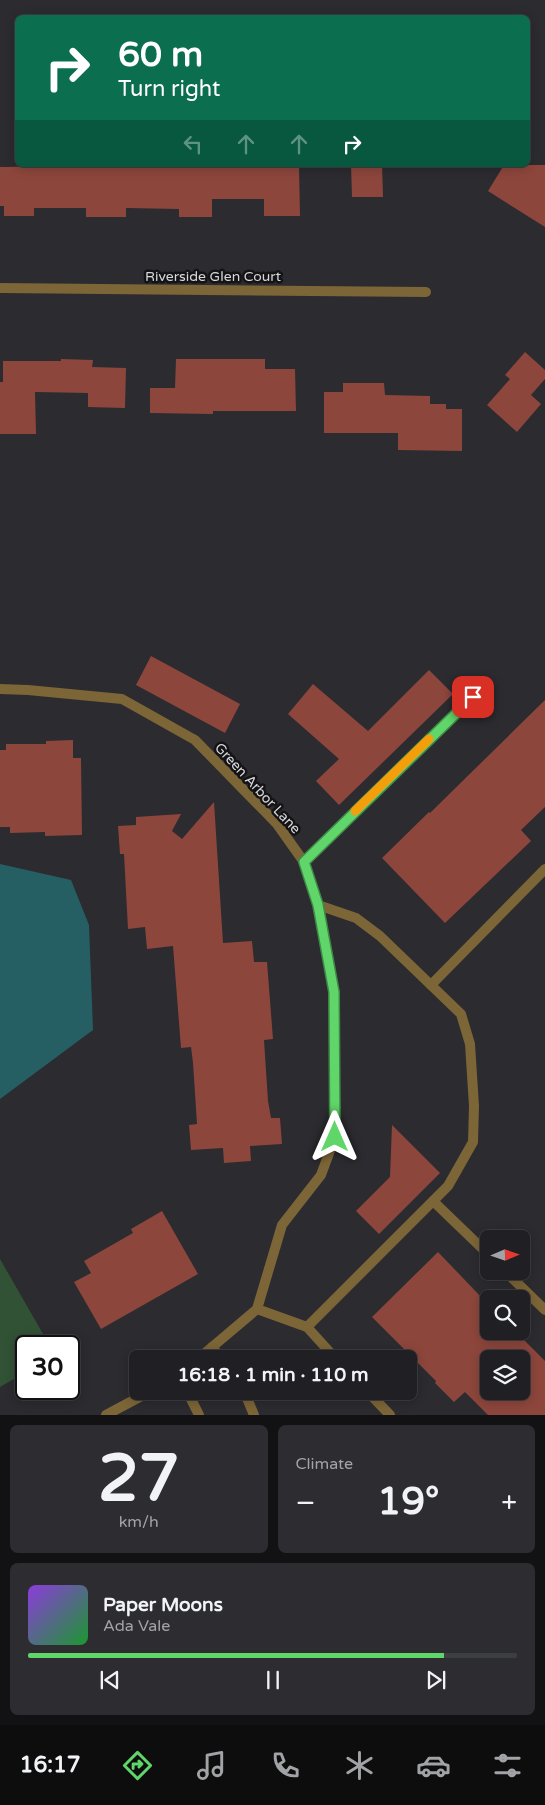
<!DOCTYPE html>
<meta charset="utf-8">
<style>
:root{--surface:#202024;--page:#2d2d31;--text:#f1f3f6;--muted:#a2a3a6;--line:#3d3e41;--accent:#60d56a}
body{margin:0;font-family:"Varela Round",sans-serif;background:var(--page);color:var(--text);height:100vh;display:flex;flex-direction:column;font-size:19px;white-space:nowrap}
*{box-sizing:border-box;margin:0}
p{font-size:16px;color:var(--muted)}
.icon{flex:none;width:28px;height:28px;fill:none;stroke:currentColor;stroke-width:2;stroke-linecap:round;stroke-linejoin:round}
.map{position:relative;height:1415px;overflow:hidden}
.details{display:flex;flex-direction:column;gap:10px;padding:10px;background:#121214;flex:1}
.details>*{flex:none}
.guide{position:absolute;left:15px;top:15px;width:515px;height:152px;border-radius:8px;box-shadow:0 2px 12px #0003,0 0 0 1px var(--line);background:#0b6e4f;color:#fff;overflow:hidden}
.needle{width:32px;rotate:88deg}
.tools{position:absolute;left:480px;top:1230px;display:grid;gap:10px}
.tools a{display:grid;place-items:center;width:50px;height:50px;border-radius:8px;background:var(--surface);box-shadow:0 2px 12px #0003,0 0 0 1px var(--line);font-size:25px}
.speed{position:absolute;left:15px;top:1335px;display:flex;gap:10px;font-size:25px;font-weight:700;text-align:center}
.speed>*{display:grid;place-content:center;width:65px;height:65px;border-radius:50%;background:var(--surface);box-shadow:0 2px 12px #0003,0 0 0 1px var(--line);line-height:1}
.speed .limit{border:2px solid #111;border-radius:8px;background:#fff;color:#111}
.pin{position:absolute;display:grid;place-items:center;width:42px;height:42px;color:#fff;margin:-21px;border-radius:10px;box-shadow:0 2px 8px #0006}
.me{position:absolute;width:55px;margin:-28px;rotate:0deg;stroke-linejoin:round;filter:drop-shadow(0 0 4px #0008)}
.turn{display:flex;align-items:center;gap:18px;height:105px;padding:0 20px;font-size:22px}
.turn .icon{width:65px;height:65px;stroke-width:2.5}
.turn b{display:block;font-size:35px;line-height:42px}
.lanes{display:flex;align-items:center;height:48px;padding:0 20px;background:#0003;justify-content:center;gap:25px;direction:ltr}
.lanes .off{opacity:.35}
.big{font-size:38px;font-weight:700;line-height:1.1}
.details .tile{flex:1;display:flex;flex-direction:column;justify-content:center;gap:8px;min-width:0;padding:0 18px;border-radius:8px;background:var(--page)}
.details .dial{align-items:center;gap:0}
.dial b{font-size:65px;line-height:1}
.song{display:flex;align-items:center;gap:15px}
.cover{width:60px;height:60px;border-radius:8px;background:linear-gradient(135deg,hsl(270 70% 55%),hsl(130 70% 35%))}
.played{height:5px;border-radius:2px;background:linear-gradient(90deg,var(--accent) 85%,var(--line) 85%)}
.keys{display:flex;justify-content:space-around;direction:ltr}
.heat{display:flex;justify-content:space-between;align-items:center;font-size:28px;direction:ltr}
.details .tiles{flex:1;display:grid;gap:10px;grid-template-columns:1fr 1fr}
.tile:last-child{grid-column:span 2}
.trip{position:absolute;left:129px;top:1350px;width:288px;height:50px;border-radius:8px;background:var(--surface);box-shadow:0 2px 12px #0003,0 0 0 1px var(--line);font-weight:700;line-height:50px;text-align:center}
.tab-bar{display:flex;height:80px;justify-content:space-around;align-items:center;background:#0d0d0e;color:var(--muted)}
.tab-bar .icon{width:35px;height:35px}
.tab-bar .active{color:var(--accent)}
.tab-bar b{font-size:22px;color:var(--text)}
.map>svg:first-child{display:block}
.green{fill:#315235}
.water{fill:#265f63}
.building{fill:#8d463c;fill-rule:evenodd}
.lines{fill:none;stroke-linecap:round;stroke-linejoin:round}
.service{stroke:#7c6536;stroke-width:10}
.minor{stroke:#7c6536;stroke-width:10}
.route-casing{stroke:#3e8a45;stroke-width:12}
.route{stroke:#60d56a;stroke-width:9}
.slow{stroke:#f59e0b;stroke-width:9}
.labels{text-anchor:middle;stroke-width:5;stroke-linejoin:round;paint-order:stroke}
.street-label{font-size:14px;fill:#d8d8dc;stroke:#141416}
</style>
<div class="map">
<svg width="545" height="1415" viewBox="0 0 545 1415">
<rect width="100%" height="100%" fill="#2b2b30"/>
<polygon class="green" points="0,1259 50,1346 26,1346 26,1372 0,1387"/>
<polygon class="water" points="0,864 71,880 89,925 93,1030 0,1099"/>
<g class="building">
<polygon points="141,165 299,165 300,216 264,216 264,199 212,199 212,217 179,217 179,209 126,208 126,217 86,217 86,208 34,208 34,216 4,216 4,206 0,206 0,167"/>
<polygon points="351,165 382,165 383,197 352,197"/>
<polygon points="504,165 545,165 545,227 488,191"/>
<polygon points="525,352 545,370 545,379 531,395 541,404 517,432 487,405 510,379 505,375"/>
<polygon points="61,359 93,360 92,367 126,368 125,408 88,407 88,393 35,392 36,434 0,434 0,382 3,382 3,361 61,361"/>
<polygon points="176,359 265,359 265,369 295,369 296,411 213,411 213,414 150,413 150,388 175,388"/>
<polygon points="343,383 384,383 385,395 430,396 430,404 446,404 446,409 462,409 462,451 398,450 398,433 324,433 324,392 343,392"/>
<polygon points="151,656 240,704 225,733 136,685"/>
<polygon points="429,670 453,694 339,805 316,781 339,759 288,714 313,684 368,731"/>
<polygon points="545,700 545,807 521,830 531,841 445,923 382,858 429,812 430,813"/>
<polygon points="73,740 73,758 81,758 82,835 45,836 45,832 10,833 10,827 0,827 0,750 6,750 6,744 46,744 46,741"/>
<polygon points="214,802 223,943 252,941 254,962 267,962 273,1039 264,1040 268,1101 271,1118 280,1118 282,1144 250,1146 251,1161 224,1163 223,1148 191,1150 189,1125 197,1124 193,1063 191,1047 181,1048 173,946 147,949 145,927 128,929 124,854 120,854 118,826 136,825 136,817 181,814 172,831 182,839"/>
<polygon points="392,1125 440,1173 379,1234 356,1211 390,1177"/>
<polygon points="162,1211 198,1274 101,1329 74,1282 91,1273 84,1261 133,1233 131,1229"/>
<path d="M438 1252 484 1300 480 1304 489 1314V1331H515L545 1361V1415H488L465 1392 454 1402 435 1383 436 1381 372 1317ZM489 1359H521V1391H489Z"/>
</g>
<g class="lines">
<g class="service">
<polyline points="304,862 473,697"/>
<polyline points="431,985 545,869"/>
<polyline points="433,1201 489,1255"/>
<polyline points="505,1271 545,1310"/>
<polyline points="257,1309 307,1327 336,1359"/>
<polyline points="307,1327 448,1186 473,1142 474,1106 470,1044 461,1014 380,936 356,918 318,905"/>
<polyline points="367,1391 390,1415"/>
<polyline points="106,1415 151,1391"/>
</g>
<g class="minor">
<polyline points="0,288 426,292"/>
<polyline points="0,689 28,690 122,699 195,740 277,824 304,862 318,905 334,992 335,1137 321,1175 282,1225 257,1309 198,1359"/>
<polyline points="212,1347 222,1359"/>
<polyline points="187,1391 199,1415"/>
<polyline points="244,1391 254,1415"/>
</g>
</g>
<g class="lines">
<g class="route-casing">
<polyline id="route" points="335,1137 334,992 318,905 304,862 473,697"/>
</g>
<use href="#route" class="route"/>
<polyline class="slow" points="355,811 429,739"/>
</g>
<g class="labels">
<g class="street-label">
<text x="213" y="281">Riverside Glen Court</text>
<text transform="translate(258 788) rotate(47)" y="5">Green Arbor Lane</text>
</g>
</g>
</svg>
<div class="tools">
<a><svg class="needle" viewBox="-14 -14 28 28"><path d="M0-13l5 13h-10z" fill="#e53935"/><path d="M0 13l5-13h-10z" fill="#a2a3a6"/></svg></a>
<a><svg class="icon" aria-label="search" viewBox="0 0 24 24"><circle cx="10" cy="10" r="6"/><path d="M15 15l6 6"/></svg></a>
<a><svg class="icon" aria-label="layers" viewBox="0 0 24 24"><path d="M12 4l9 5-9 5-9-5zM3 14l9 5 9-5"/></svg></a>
</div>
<div class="speed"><div class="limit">30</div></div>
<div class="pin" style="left:473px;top:697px;background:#d93025"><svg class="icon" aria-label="arrive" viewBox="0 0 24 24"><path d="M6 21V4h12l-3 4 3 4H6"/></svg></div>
<svg class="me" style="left:335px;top:1137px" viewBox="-20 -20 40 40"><path d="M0-17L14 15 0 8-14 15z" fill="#60d56a" stroke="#fff" stroke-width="4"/></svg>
<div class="trip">16:18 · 1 min · 110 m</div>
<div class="guide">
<div class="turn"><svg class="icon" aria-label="right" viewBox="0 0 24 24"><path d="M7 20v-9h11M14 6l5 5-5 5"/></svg><div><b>60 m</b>Turn right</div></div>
<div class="lanes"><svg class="icon off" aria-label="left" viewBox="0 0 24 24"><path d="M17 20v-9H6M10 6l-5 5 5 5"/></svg><svg class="icon off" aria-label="ahead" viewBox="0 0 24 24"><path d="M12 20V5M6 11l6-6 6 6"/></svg><svg class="icon off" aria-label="ahead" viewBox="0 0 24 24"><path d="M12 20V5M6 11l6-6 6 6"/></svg><svg class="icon" aria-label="right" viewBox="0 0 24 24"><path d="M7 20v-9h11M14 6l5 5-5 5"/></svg></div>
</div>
</div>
<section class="details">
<div class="tiles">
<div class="tile dial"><b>27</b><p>km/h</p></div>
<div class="tile"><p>Climate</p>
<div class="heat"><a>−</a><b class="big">19°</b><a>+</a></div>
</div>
<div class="tile">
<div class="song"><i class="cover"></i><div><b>Paper Moons</b><p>Ada Vale</p></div></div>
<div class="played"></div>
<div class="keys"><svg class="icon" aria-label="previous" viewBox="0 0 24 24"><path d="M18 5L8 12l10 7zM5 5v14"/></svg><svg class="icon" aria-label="pause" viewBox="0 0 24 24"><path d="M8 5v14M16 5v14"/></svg><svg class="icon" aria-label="next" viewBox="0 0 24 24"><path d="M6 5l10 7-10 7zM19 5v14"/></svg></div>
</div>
</div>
</section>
<nav class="tab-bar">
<b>16:17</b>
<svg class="icon active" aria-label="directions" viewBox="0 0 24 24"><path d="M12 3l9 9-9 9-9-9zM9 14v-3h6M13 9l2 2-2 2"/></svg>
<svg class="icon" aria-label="music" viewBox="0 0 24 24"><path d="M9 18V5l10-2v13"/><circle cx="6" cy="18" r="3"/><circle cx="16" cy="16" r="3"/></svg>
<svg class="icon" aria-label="phone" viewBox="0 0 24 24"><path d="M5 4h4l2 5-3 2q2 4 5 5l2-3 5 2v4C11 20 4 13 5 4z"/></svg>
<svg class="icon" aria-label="climate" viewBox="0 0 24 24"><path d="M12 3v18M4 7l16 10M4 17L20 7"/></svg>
<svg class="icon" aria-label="car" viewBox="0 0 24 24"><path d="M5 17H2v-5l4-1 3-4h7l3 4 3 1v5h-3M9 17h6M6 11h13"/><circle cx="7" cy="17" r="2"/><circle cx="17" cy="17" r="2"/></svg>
<svg class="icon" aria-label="filters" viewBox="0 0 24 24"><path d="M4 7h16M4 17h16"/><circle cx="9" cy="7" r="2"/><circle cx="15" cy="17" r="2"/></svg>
</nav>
